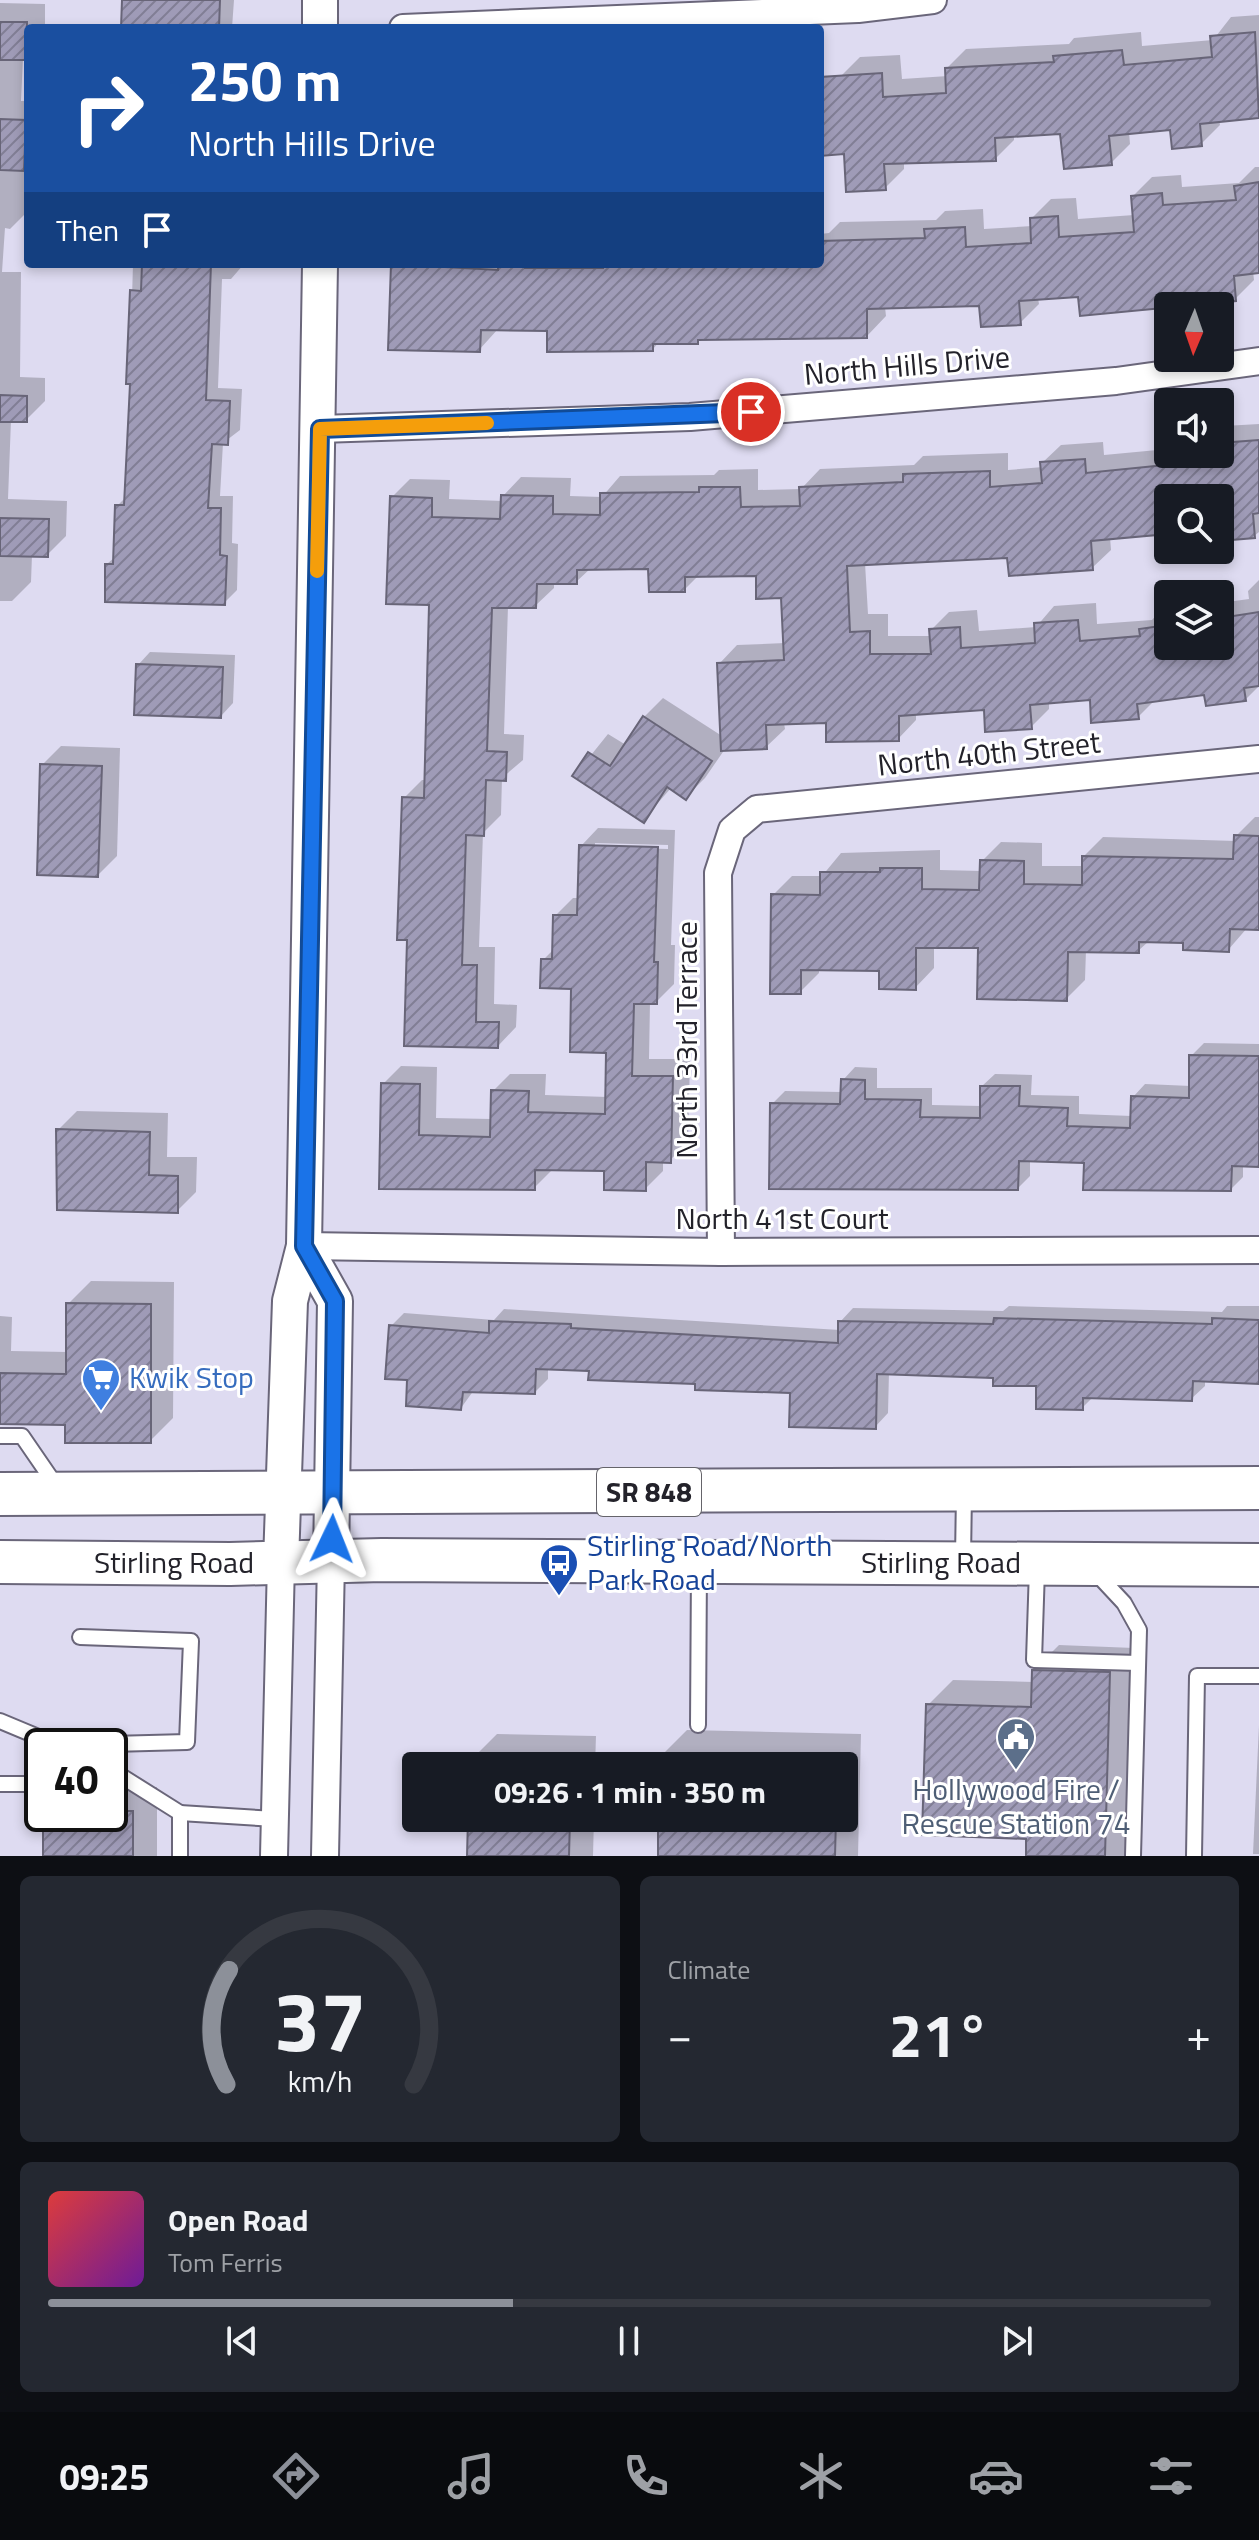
<!DOCTYPE html>
<meta charset="utf-8">
<style>
:root{--surface:#171b24;--page:#242831;--text:#f1f3f6;--muted:#9ea1a6;--line:#363941;--accent:#8c9099}
body{margin:0;font-family:"Titillium Web",sans-serif;background:var(--page);color:var(--text);height:100vh;display:flex;flex-direction:column;font-size:30px;white-space:nowrap}
*{box-sizing:border-box;margin:0}
p{font-size:26px;color:var(--muted)}
.icon{flex:none;width:44px;height:44px;fill:none;stroke:currentColor;stroke-width:2;stroke-linecap:round;stroke-linejoin:round}
.map{position:relative;height:1856px;overflow:hidden}
.details{display:flex;flex-direction:column;gap:20px;padding:20px;background:#0d0f14;flex:1}
.details>*{flex:none}
.top-card{position:absolute;left:24px;top:24px;width:800px;height:244px;border-radius:8px;box-shadow:0 4px 12px #0003;background:#1a4fa0;color:#fff;overflow:hidden}
.needle{width:52px;rotate:182deg}
.buttons{position:absolute;left:1154px;top:292px;display:grid;gap:16px}
.buttons a{display:grid;place-items:center;width:80px;height:80px;border-radius:8px;background:var(--surface);box-shadow:0 4px 12px #0003;font-size:40px}
.speed{position:absolute;left:24px;top:1728px;display:flex;gap:16px;font-size:40px;font-weight:700;text-align:center}
.speed>*{display:grid;place-content:center;width:104px;height:104px;border-radius:50%;background:var(--surface);box-shadow:0 4px 12px #0003;line-height:1}
.speed .limit{border:4px solid #111;border-radius:12px;background:#fff;color:#111}
.pin{position:absolute;display:grid;place-items:center;width:68px;height:68px;color:#fff;margin:-34px;border:4px solid #fff;border-radius:50%;box-shadow:0 2px 8px #0007}
.me{position:absolute;width:88px;margin:-44px;rotate:2deg;stroke-linejoin:round;filter:drop-shadow(0 0 6px #0008)}
.turn{display:flex;align-items:center;gap:28px;height:168px;padding:0 32px;font-size:36px}
.turn .icon{width:104px;height:104px;stroke-width:2.5}
.turn b{display:block;font-size:56px;line-height:68px}
.then{display:flex;align-items:center;height:76px;padding:0 32px;background:#0003;gap:16px;font-size:30px}
.big{font-size:60px;font-weight:700;line-height:1.1}
.details .tile{flex:1;display:flex;flex-direction:column;justify-content:center;gap:12px;min-width:0;padding:0 28px;border-radius:12px;background:var(--page)}
.details .dial{align-items:center;gap:0}
.dial svg{height:208px;overflow:visible;fill:none;stroke:var(--line);stroke-width:7;stroke-linecap:round;text-anchor:middle}
.dial text{fill:var(--text);stroke:none}
.song{display:flex;align-items:center;gap:24px}
.cover{width:96px;height:96px;border-radius:12px;background:linear-gradient(135deg,hsl(0 70% 55%),hsl(280 70% 35%))}
.played{height:8px;border-radius:4px;background:linear-gradient(90deg,var(--accent) 40%,var(--line) 40%)}
.keys{display:flex;justify-content:space-around;direction:ltr}
.heat{display:flex;justify-content:space-between;align-items:center;font-size:44px;direction:ltr}
.details .tiles{flex:1;display:grid;gap:20px;grid-template-columns:1fr 1fr}
.tile:last-child{grid-column:span 2}
.trip{position:absolute;left:402px;top:1752px;width:456px;height:80px;border-radius:8px;background:var(--surface);box-shadow:0 4px 12px #0003;font-weight:700;line-height:80px;text-align:center}
.menu{display:flex;height:128px;justify-content:space-around;align-items:center;background:#090b0e;color:var(--muted)}
.menu .icon{width:56px;height:56px}
.menu .on{color:var(--accent)}
.menu b{font-size:36px;color:var(--text)}
.map>svg:first-child{display:block}
.shadow{fill:#0003;fill-rule:evenodd}
.building{fill:url(#building-hatch);stroke:#686578;stroke-width:2}
.lines{fill:none;stroke-linecap:round;stroke-linejoin:round}
.service-casing{stroke:#6a667a;stroke-width:18}
.minor-casing{stroke:#6a667a;stroke-width:30}
.tertiary-casing{stroke:#6a667a;stroke-width:38}
.primary-casing{stroke:#6a667a;stroke-width:46}
.service{stroke:#fff;stroke-width:14}
.minor{stroke:#fff;stroke-width:26}
.tertiary{stroke:#fff;stroke-width:34}
.primary{stroke:#fff;stroke-width:42}
.route-casing{stroke:#114b97;stroke-width:20}
.route{stroke:#1a73e8;stroke-width:14}
.slow{stroke:#f59e0b;stroke-width:14}
.labels{text-anchor:middle;stroke-width:6;stroke-linejoin:round;paint-order:stroke}
.shield{fill:#fff;stroke:#65646a;stroke-width:2}
.shield-label{font-size:28px;font-weight:bold;fill:#23222a}
.street-label{font-size:30px;fill:#23222a;stroke:#fff}
.shop-label{font-size:30px;fill:#366cbe;stroke:#fff;text-anchor:start}
.transit-label{font-size:30px;fill:#164399;stroke:#fff;text-anchor:start}
.service-label{font-size:30px;fill:#4e5e75;stroke:#fff}
</style>
<div class="map">
<svg width="1259" height="1856" viewBox="0 0 1259 1856">
<defs>
<pattern id="building-hatch" width="6" height="6" patternUnits="userSpaceOnUse" patternTransform="scale(2)"><rect width="6" height="6" fill="#9f9bb7"/><path d="M-1 1l2-2M0 6l6-6M5 7l2-2" fill="none" stroke="#817e95"/></pattern>
</defs>
<rect width="100%" height="100%" fill="#dedbf1"/>
<g class="shadow">
<polygon points="124,0 234,0 232,28 106,28 110,24 123,25"/>
<polygon points="0,3 45,4 45,28 28,28 28,56 23,58 21,101 28,101 28,211 10,229 5,228 2,272 21,272 20,377 45,378 45,401 26,420 11,420 8,499 67,501 66,536 47,555 32,555 31,582 12,601 0,601"/>
<polygon points="1259,15 1259,114 1219,119 1220,125 1201,144 1172,128 1129,132 1130,144 1111,163 1062,132 1014,135 1014,140 995,159 904,161 904,169 885,188 846,152 820,154 820,82 841,76 860,57 900,55 902,79 948,76 947,68 966,49 1069,44 1074,38 1141,32 1142,46 1213,40 1231,17"/>
<polygon points="1255,167 1259,167 1259,271 1253,271 1254,280 1235,299 1080,295 1038,298 1039,304 1020,323 981,304 885,307 886,316 867,336 701,338 697,342 659,342 653,349 549,329 498,329 479,350 391,348 392,264 820,264 820,234 829,233 840,222 936,220 945,211 983,209 984,229 1032,226 1032,218 1051,199 1076,198 1078,219 1134,215 1133,196 1152,177 1181,175 1182,187 1239,183"/>
<polygon points="133,264 244,264 231,279 222,279 218,388 242,389 240,430 223,443 220,496 233,496 232,543 238,544 237,590 224,603 107,564 116,556 117,506 126,497"/>
<polygon points="1259,424 1259,532 1254,536 1220,539 1220,498 1168,498 1168,532 1110,537 1111,550 1092,568 1009,556 865,563 868,614 888,614 888,636 931,636 931,630 949,612 977,610 979,631 1036,627 1054,606 1096,603 1097,624 1152,620 1160,611 1168,610 1168,646 1220,646 1220,603 1249,599 1248,591 1259,580 1259,686 1245,700 1206,693 1155,700 1138,717 1091,698 1049,701 1049,709 1031,727 986,708 916,713 916,720 898,739 828,721 784,723 785,729 766,747 725,749 705,778 686,797 671,788 643,820 575,775 608,734 626,745 644,717 663,698 722,736 719,664 737,645 785,643 783,596 758,574 699,575 684,590 650,567 591,568 576,582 554,582 554,588 535,606 508,606 504,734 524,735 523,760 502,778 501,815 483,833 479,947 495,947 494,1004 517,1005 516,1027 498,1046 407,1044 409,938 404,798 422,780 427,780 431,603 392,497 410,479 450,480 449,499 503,501 503,496 521,477 571,478 570,496 602,497 620,476 714,475 719,470 758,469 758,490 801,489 820,469 914,465 923,456 1008,453 1008,470 1043,467 1042,463 1061,445 1103,442 1104,455 1168,449 1168,454 1220,454 1220,431 1224,426"/>
<polygon points="150,652 235,655 233,703 221,716 138,665"/>
<polygon points="61,746 120,748 117,856 98,875 42,765"/>
<polygon points="1255,817 1259,817 1259,928 1248,927 1228,950 1185,941 1149,941 1138,951 1086,950 1085,980 1066,999 980,946 934,946 934,968 915,988 881,969 819,968 819,973 800,992 773,895 792,876 822,876 841,853 940,850 940,870 982,871 982,861 1001,842 1042,843 1042,866 1084,866 1084,856 1103,837 1236,841 1236,836"/>
<path d="M598 828 675 830 671 945H675L674 984 656 1002H650L649 1059H690L688 1143 670 1160H663V1171L645 1189 606 1169 552 1170 534 1188 381 1187 383 1084 401 1066 437 1067 436 1118 492 1119 493 1091 510 1074H546L545 1095 608 1097V1051L573 987 543 960 554 949 555 916 573 898H579L581 846ZM595 843 668 845V849L595 847Z"/>
<polygon points="1204,1043 1259,1044 1259,1165 1243,1165 1243,1177 1231,1189 1086,1161 1030,1159 1030,1176 1018,1188 772,1104 785,1091 842,1092 843,1080 855,1067 877,1068 877,1088 932,1088 932,1105 982,1106 982,1086 995,1074 1032,1075 1031,1095 1079,1096 1079,1114 1132,1116 1133,1097 1145,1084 1191,1086 1191,1056"/>
<polygon points="77,1111 168,1113 167,1157 197,1157 196,1192 177,1211 58,1130"/>
<polygon points="91,1281 174,1282 173,1418 150,1441 67,1423 0,1422 0,1316 12,1317 11,1351 68,1352 68,1304"/>
<polygon points="1009,1306 1222,1312 1227,1306 1259,1306 1259,1382 1205,1380 1205,1386 1191,1399 1094,1396 1082,1408 1038,1384 995,1376 889,1372 888,1413 875,1427 792,1391 548,1368 548,1379 535,1392 474,1390 461,1408 410,1378 391,1326 404,1313 494,1320 504,1309 840,1330 840,1322 853,1308 1003,1311"/>
<polygon points="1059,1645 1134,1648 1128,1856 1028,1856 1028,1837 928,1705 953,1680 1034,1682 1034,1670"/>
<polygon points="1259,1725 1259,1854 1253,1854"/>
<polygon points="687,1730 861,1734 858,1856 660,1856 660,1818 844,1818 844,1766 661,1766 662,1755"/>
<polygon points="497,1734 596,1736 595,1766 471,1766 472,1759"/>
<polygon points="110,1787 157,1787 157,1856 45,1856 110,1814"/>
<polygon points="470,1818 594,1818 593,1856 469,1856"/>
</g>
<g class="building">
<polygon points="122,0 220,0 219,28 121,28"/>
<polygon points="0,22 27,22 26,60 0,60"/>
<polygon points="1255,32 1259,118 1200,124 1202,146 1172,149 1170,130 1109,136 1112,165 1064,169 1060,134 995,138 996,161 884,164 886,190 846,192 844,154 820,156 820,77 882,73 883,97 946,93 945,68 1054,62 1053,56 1122,50 1124,65 1212,57 1210,36"/>
<polygon points="0,119 26,120 24,171 0,170"/>
<polygon points="1259,182 1259,273 1234,276 1236,301 1080,316 1078,297 1019,301 1021,325 981,327 979,306 867,309 867,338 698,340 698,344 653,344 653,351 547,352 547,331 481,330 480,352 388,350 391,264 498,270 498,264 525,264 525,268 603,268 603,264 820,264 820,241 925,238 924,229 965,227 966,247 1031,243 1030,218 1058,216 1059,237 1134,232 1131,196 1162,193 1163,205 1236,200 1234,186"/>
<polygon points="142,264 211,264 206,400 230,401 228,445 212,444 208,508 221,508 220,555 227,556 225,605 105,602 105,564 113,564 115,505 124,505 130,384 126,384 130,290 141,291"/>
<polygon points="0,395 27,396 27,422 0,422"/>
<polygon points="1259,440 1259,513 1253,514 1255,538 1220,541 1220,498 1168,498 1168,534 1091,541 1093,570 1009,576 1007,558 847,566 850,632 870,631 870,654 931,654 929,629 960,627 961,648 1035,643 1034,623 1078,620 1080,641 1140,636 1139,629 1168,625 1168,646 1220,646 1220,618 1259,612 1259,686 1244,688 1246,701 1206,706 1204,695 1137,704 1139,719 1091,723 1090,700 1030,705 1032,729 985,732 984,710 899,716 899,741 826,742 826,723 766,725 767,749 721,751 717,663 784,660 781,598 756,599 756,576 685,577 685,592 649,592 648,569 577,570 577,584 537,584 536,608 492,608 487,751 507,752 506,781 486,780 484,836 466,835 462,965 477,965 476,1022 499,1022 498,1048 404,1046 407,940 397,940 402,797 424,798 429,605 386,604 390,496 432,498 432,517 500,519 501,495 553,496 553,514 600,515 600,493 699,492 699,487 740,487 741,507 800,506 799,487 903,482 903,474 990,471 990,487 1042,483 1040,462 1085,459 1086,473 1205,461 1205,454 1220,454 1220,443"/>
<polygon points="0,518 49,519 48,557 0,556"/>
<polygon points="136,664 223,667 221,718 134,715"/>
<polygon points="643,716 712,761 686,800 667,787 644,823 572,776 588,752 610,766"/>
<polygon points="40,764 102,766 98,877 37,875"/>
<polygon points="1234,835 1259,836 1259,930 1230,929 1229,952 1183,950 1183,943 1139,942 1139,953 1068,952 1067,1001 977,999 978,948 916,948 916,990 879,989 879,971 801,970 801,994 770,994 771,894 820,895 820,872 880,872 880,868 922,868 922,889 979,890 980,860 1024,861 1024,884 1082,885 1082,856 1233,859"/>
<polygon points="579,845 658,847 654,962 658,962 657,1004 634,1004 632,1076 673,1076 671,1163 646,1162 646,1191 604,1190 604,1171 535,1170 535,1190 379,1189 381,1083 420,1084 419,1135 490,1137 491,1090 529,1091 528,1112 605,1114 606,1053 570,1052 571,989 540,988 541,959 552,959 553,915 577,915"/>
<polygon points="1189,1055 1259,1056 1259,1167 1232,1166 1231,1191 1083,1190 1084,1163 1019,1161 1018,1190 769,1189 770,1103 840,1104 841,1079 865,1080 865,1099 921,1100 920,1117 980,1118 980,1086 1020,1086 1019,1106 1068,1108 1067,1126 1130,1128 1131,1096 1189,1098"/>
<polygon points="56,1129 150,1132 149,1175 178,1176 178,1213 57,1210"/>
<polygon points="66,1303 151,1304 151,1443 65,1443 65,1425 0,1424 0,1373 66,1374"/>
<polygon points="994,1318 1212,1324 1212,1318 1259,1320 1259,1384 1193,1381 1192,1401 1083,1398 1083,1410 1036,1409 1036,1386 993,1386 993,1378 877,1374 876,1429 789,1427 790,1393 695,1390 695,1384 588,1380 589,1371 536,1369 535,1394 463,1392 461,1410 406,1406 407,1380 385,1379 389,1325 489,1333 489,1321 571,1324 571,1328 838,1343 838,1321 993,1324"/>
<polygon points="1032,1670 1110,1672 1105,1856 1026,1856 1026,1839 922,1835 926,1704 1031,1707"/>
<polygon points="110,1811 133,1811 133,1856 43,1856 43,1814"/>
<polygon points="468,1818 570,1818 569,1856 467,1856"/>
<polygon points="658,1818 836,1818 835,1856 658,1856"/>
</g>
<g class="lines">
<g class="service-casing">
<g id="service">
<polyline points="0,1436 22,1436 57,1487"/>
<polyline points="963,1559 964,1492"/>
<polyline points="1037,1569 1034,1660 1138,1663"/>
<polyline points="1096,1573 1124,1603 1139,1630 1133,1856"/>
<polyline points="80,1637 191,1641 187,1742 111,1744 110,1769"/>
<polyline points="0,1721 60,1746"/>
<polyline points="698,1725 699,1566"/>
<polyline points="110,1769 180,1813 180,1856"/>
<polyline points="0,1784 42,1784"/>
<polyline points="180,1813 275,1819"/>
<polyline points="1194,1856 1197,1676 1259,1676"/>
</g>
</g>
<g class="minor-casing">
<g id="minor">
<polyline points="403,28 858,9 933,0"/>
<polyline points="320,429 690,417 1116,381 1259,361"/>
<polyline points="304,1246 721,1252 1259,1250"/>
<polyline points="721,1252 718,873 732,830 757,809 1259,759"/>
<polyline points="274,1856 281,1562"/>
<polyline points="325,1856 331,1561"/>
</g>
</g>
<g class="tertiary-casing">
<g id="tertiary">
<polyline points="320,0 320,28"/>
<polyline points="304,1246 335,1301 331,1561"/>
<polyline points="281,1562 290,1301 304,1246 320,264"/>
</g>
</g>
<g class="primary-casing">
<g id="primary">
<polyline points="0,1494 1259,1488"/>
<polyline points="0,1562 230,1564 382,1560 1259,1565"/>
</g>
</g>
<use href="#service" class="service"/>
<use href="#minor" class="minor"/>
<use href="#tertiary" class="tertiary"/>
<use href="#primary" class="primary"/>
</g>
<g class="lines">
<g class="route-casing">
<polyline id="route" points="332,1539 335,1301 304,1246 320,429 751,412"/>
</g>
<use href="#route" class="route"/>
<polyline class="slow" points="317,571 320,429 487,423"/>
</g>
<defs>
<g id="supermarket-pin" transform="scale(2)"><path d="M0 17L-7.5 6A9.5 9.5 0 1 1 7.5 6Z" fill="#3f7fe0" stroke="#fff"/><path d="M-6-5.5h2.5l.6 2H6L4.5 2H-2.5L-4.4-4H-6ZM-1.5 3.2a1.3 1.3 0 1 0 .1 0ZM3 3.2a1.3 1.3 0 1 0 .1 0Z" fill="#fff"/></g>
<g id="bus-pin" transform="scale(2)"><path d="M0 17L-7.5 6A9.5 9.5 0 1 1 7.5 6Z" fill="#1a4fb4" stroke="#fff"/><path d="M-5-6H5V4H4V6H2V4H-2V6H-4V4H-5ZM-3.5-4V0h7V-4ZM-3.5 1.2v1.5H-2V1.2ZM2 1.2v1.5H3.5V1.2Z" fill="#fff"/></g>
<g id="civic-pin" transform="scale(2)"><path d="M0 17L-7.5 6A9.5 9.5 0 1 1 7.5 6Z" fill="#5c6f8a" stroke="#fff"/><path d="M-.6-6.5H3V-4.5H.6V-3L4-1V1h2V6H-6V1h2V-1L-.6-3ZM-1.2 2.5V6h2.4V2.5Z" fill="#fff"/></g>
</defs>
<g fill-rule="evenodd">
<use href="#supermarket-pin" x="101" y="1378"/>
<use href="#bus-pin" x="559" y="1563"/>
<use href="#civic-pin" x="1016" y="1737"/>
</g>
<g class="labels">
<rect class="shield" x="597" y="1468" width="104" height="48" rx="6"/>
<g class="shield-label">
<text x="649" y="1502">SR 848</text>
</g>
<g class="street-label">
<text transform="translate(907 366) rotate(-5)" y="10">North Hills Drive</text>
<text transform="translate(989 754) rotate(-6)" y="10">North 40th Street</text>
<text transform="translate(687 1040) rotate(-90)" y="10">North 33rd Terrace</text>
<text x="782" y="1229">North 41st Court</text>
<text x="174" y="1573">Stirling Road</text>
<text x="941" y="1573">Stirling Road</text>
</g>
<g class="shop-label">
<text x="129" y="1388">Kwik Stop</text>
</g>
<g class="transit-label">
<text x="587" y="1556">Stirling Road/North<tspan x="587" dy="34">Park Road</tspan></text>
</g>
<g class="service-label">
<text x="1016" y="1800">Hollywood Fire /<tspan x="1016" dy="34">Rescue Station 74</tspan></text>
</g>
</g>
</svg>
<div class="buttons">
<a><svg class="needle" viewBox="-14 -14 28 28"><path d="M0-13l5 13h-10z" fill="#e53935"/><path d="M0 13l5-13h-10z" fill="#9ea1a6"/></svg></a>
<a><svg class="icon" aria-label="sound" viewBox="0 0 24 24"><path d="M4 9h4l5-4v14l-5-4H4zM17 9q2 3 0 6"/></svg></a>
<a><svg class="icon" aria-label="search" viewBox="0 0 24 24"><circle cx="10" cy="10" r="6"/><path d="M15 15l6 6"/></svg></a>
<a><svg class="icon" aria-label="layers" viewBox="0 0 24 24"><path d="M12 4l9 5-9 5-9-5zM3 14l9 5 9-5"/></svg></a>
</div>
<div class="speed"><div class="limit">40</div></div>
<div class="pin" style="left:751px;top:412px;background:#d93025"><svg class="icon" aria-label="arrive" viewBox="0 0 24 24"><path d="M6 21V4h12l-3 4 3 4H6"/></svg></div>
<svg class="me" style="left:332px;top:1539px" viewBox="-20 -20 40 40"><path d="M0-17L14 15 0 8-14 15z" fill="#1a73e8" stroke="#fff" stroke-width="4"/></svg>
<div class="trip">09:26 · 1 min · 350 m</div>
<div class="top-card">
<div class="turn"><svg class="icon" aria-label="right" viewBox="0 0 24 24"><path d="M7 20v-9h11M14 6l5 5-5 5"/></svg><div><b>250 m</b>North Hills Drive</div></div>
<div class="then">Then<svg class="icon" aria-label="arrive" viewBox="0 0 24 24"><path d="M6 21V4h12l-3 4 3 4H6"/></svg></div>
</div>
</div>
<section class="details">
<div class="tiles">
<div class="tile dial"><svg viewBox="0 0 100 80">
<path d="M14 69A42 42 0 1 1 86 69"/>
<path d="M14 69A42 42 0 0 1 15 25" stroke="#8c9099"/>
<text x="50" y="56" font-size="32" font-weight="700">37</text>
<text x="50" y="72" font-size="11">km/h</text>
</svg></div>
<div class="tile"><p>Climate</p>
<div class="heat"><a>−</a><b class="big">21°</b><a>+</a></div>
</div>
<div class="tile">
<div class="song"><i class="cover"></i><div><b>Open Road</b><p>Tom Ferris</p></div></div>
<div class="played"></div>
<div class="keys"><svg class="icon" aria-label="previous" viewBox="0 0 24 24"><path d="M18 5L8 12l10 7zM5 5v14"/></svg><svg class="icon" aria-label="pause" viewBox="0 0 24 24"><path d="M8 5v14M16 5v14"/></svg><svg class="icon" aria-label="next" viewBox="0 0 24 24"><path d="M6 5l10 7-10 7zM19 5v14"/></svg></div>
</div>
</div>
</section>
<nav class="menu">
<b>09:25</b>
<svg class="icon on" aria-label="directions" viewBox="0 0 24 24"><path d="M12 3l9 9-9 9-9-9zM9 14v-3h6M13 9l2 2-2 2"/></svg>
<svg class="icon" aria-label="music" viewBox="0 0 24 24"><path d="M9 18V5l10-2v13"/><circle cx="6" cy="18" r="3"/><circle cx="16" cy="16" r="3"/></svg>
<svg class="icon" aria-label="phone" viewBox="0 0 24 24"><path d="M5 4h4l2 5-3 2q2 4 5 5l2-3 5 2v4C11 20 4 13 5 4z"/></svg>
<svg class="icon" aria-label="climate" viewBox="0 0 24 24"><path d="M12 3v18M4 7l16 10M4 17L20 7"/></svg>
<svg class="icon" aria-label="car" viewBox="0 0 24 24"><path d="M5 17H2v-5l4-1 3-4h7l3 4 3 1v5h-3M9 17h6M6 11h13"/><circle cx="7" cy="17" r="2"/><circle cx="17" cy="17" r="2"/></svg>
<svg class="icon" aria-label="filters" viewBox="0 0 24 24"><path d="M4 7h16M4 17h16"/><circle cx="9" cy="7" r="2"/><circle cx="15" cy="17" r="2"/></svg>
</nav>
